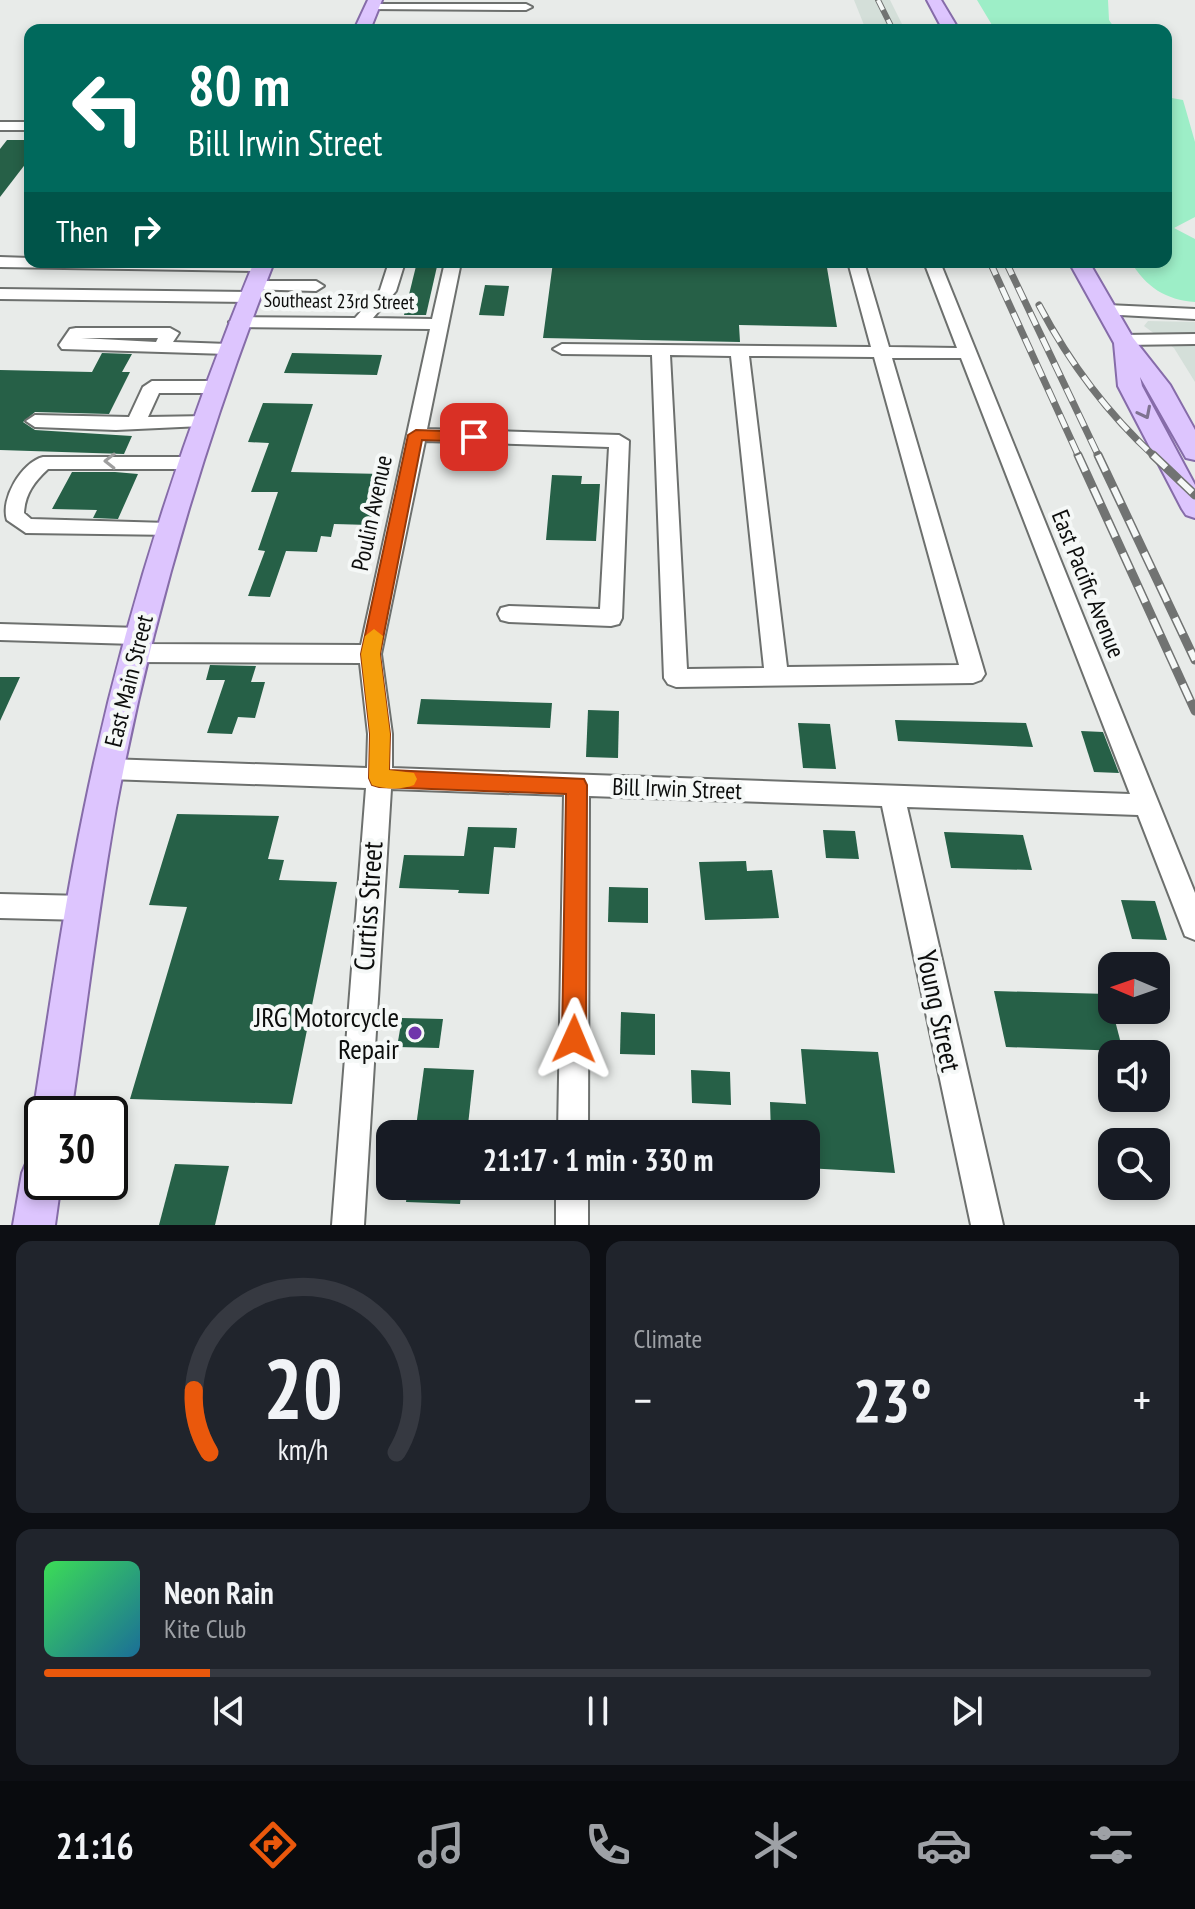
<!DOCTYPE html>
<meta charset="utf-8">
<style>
:root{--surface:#171b24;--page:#20242c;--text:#f1f3f6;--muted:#9ea1a6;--line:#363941;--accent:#ea580c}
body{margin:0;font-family:"PT Sans Narrow",sans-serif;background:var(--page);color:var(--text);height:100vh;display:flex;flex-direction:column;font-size:30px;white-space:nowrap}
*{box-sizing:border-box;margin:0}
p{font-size:26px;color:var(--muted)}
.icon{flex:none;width:44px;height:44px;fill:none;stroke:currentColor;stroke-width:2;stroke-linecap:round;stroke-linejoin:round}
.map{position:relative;height:1225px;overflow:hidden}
.details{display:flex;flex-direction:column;gap:16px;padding:16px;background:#0d0f14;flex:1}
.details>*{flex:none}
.hud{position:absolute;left:24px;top:24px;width:1148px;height:244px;border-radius:16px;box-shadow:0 4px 12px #0003;background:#00695c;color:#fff;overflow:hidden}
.needle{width:52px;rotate:272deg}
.buttons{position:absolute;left:1098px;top:952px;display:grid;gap:16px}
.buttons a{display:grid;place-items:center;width:72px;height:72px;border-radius:16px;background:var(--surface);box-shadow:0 4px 12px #0003;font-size:40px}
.speed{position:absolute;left:24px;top:1096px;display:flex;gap:16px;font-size:40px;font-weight:700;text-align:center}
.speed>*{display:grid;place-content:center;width:104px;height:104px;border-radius:50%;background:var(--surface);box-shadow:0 4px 12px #0003;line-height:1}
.speed .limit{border:4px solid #111;border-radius:12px;background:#fff;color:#111}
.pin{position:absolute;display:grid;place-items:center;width:68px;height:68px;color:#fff;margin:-34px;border-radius:16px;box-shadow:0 4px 12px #0006}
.me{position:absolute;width:88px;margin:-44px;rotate:1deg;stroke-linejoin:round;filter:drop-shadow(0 0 6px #0008)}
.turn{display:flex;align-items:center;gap:28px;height:168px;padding:0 32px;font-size:36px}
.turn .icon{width:104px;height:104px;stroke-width:2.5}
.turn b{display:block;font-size:56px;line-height:68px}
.then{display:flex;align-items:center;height:76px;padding:0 32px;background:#0003;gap:16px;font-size:30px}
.big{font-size:60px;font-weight:600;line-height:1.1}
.details .widget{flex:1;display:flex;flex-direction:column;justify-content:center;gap:12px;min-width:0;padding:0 28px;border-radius:16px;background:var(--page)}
.details .dial{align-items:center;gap:0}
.dial svg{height:208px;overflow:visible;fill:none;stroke:var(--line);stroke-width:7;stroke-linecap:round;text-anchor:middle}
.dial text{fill:var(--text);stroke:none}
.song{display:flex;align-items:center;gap:24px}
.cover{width:96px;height:96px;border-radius:12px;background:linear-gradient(135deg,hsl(130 70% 55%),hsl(200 70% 35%))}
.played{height:8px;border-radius:4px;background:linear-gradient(90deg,var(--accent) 15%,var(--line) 15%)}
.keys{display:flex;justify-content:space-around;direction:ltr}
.heat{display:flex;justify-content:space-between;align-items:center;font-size:44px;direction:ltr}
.details .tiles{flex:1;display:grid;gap:16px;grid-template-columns:1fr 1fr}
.widget:last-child{grid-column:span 2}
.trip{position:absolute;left:376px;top:1120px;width:444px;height:80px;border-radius:16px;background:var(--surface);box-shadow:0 4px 12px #0003;font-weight:600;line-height:80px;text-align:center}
.menu{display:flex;height:128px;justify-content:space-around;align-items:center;background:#090b0e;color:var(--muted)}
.menu .icon{width:56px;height:56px}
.menu .selected{color:var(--accent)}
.menu b{font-size:36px;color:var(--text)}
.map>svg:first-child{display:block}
.built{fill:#d4dfd9}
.green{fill:#9deec7}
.building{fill:#266047}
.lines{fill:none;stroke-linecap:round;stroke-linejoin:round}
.minor-casing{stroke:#6d706e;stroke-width:4}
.major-casing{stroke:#866ca9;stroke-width:4}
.minor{fill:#fff;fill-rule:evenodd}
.major{fill:#ddc5fe;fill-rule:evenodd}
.rail-far2-casing{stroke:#717372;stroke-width:6}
.rail-far1-casing{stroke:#717372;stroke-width:7}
.rail-casing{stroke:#717372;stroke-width:9}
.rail-far2{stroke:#f5f8f7;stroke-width:4;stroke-dasharray:11;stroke-linecap:butt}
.rail-far1{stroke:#f5f8f7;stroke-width:5;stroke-dasharray:14;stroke-linecap:butt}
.rail{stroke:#f5f8f7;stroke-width:6;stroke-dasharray:18;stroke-linecap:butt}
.oneway{stroke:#7f7291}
.oneway2{stroke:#9e9e9e}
.route{fill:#ea580c;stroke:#983908;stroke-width:2}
.slow{fill:#f59e0b}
.poi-dot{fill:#7035ab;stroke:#f5f8f7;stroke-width:3}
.labels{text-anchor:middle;stroke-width:8;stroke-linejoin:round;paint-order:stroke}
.far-street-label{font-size:20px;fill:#0c0d0c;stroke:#f5f8f7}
.street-label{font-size:24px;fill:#0c0d0c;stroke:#f5f8f7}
.near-street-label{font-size:28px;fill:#0c0d0c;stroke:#f5f8f7}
.near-poi-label{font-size:28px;fill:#0c0d0c;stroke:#f5f8f7;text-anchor:end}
</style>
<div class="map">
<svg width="1195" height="1225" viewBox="0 0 1195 1225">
<rect width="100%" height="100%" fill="#e8ebe9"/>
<g class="built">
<polygon points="854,0 890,0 905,30 866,30"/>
<polygon points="1148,321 1195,322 1195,382 1174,348 1144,326"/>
</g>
<g class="green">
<polygon points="977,0 1108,0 1109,20 1116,30 995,30"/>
<path d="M1166 97 1183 100 1195 142V217L1174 228 1195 239V302C1166 300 1146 287 1131 262H1166Z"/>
</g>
<g class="building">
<polygon points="7,140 30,140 30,158 0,197 0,149"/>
<polygon points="417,262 438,262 426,315 404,315"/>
<polygon points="553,262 826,262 837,327 739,325 740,342 543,338"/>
<polygon points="485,285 509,286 504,316 479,315"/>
<polygon points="102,353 132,354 122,372 130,372 109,414 35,412 23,422 35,430 132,436 124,454 0,450 0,370 92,372"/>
<polygon points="292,353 382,355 377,375 284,373"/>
<polygon points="263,403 313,404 291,472 383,474 370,525 334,524 331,537 321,536 317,552 286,551 270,597 248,596 265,551 258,550 278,492 251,492 269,443 248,442"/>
<polygon points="72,472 115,472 138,474 118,519 93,518 97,510 52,509"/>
<polygon points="552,475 582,476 581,484 600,484 596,541 546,540"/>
<polygon points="210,665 256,666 251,682 265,682 255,718 238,717 232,734 207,733 225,680 206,680"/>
<polygon points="0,677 20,677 0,721"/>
<polygon points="421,699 552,703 550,728 417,724"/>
<polygon points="588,710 619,711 618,758 586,757"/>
<polygon points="895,720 1026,723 1033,747 898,741"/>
<polygon points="798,723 830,724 836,769 803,768"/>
<polygon points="1081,731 1103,732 1119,773 1094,772"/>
<polygon points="177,814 279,816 268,859 284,860 279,880 337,882 292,1104 130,1099 187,907 149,905"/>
<polygon points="468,827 517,828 515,848 494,847 489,894 458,893 459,890 399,888 404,855 464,856"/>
<polygon points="823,830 855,831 859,859 826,858"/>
<polygon points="944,832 1023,835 1032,870 951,868"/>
<polygon points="746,861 747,871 772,870 779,918 705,920 699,862"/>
<polygon points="609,887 648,888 648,923 608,922"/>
<polygon points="1121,900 1155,901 1167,940 1132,939"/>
<polygon points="994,991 1108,994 1123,1051 1006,1047"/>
<polygon points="621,1012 655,1014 655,1055 620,1054"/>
<polygon points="402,1018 443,1019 439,1048 397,1047"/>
<polygon points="801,1049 878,1052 895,1173 806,1168 806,1134 771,1134 770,1102 806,1104"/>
<polygon points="424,1068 474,1070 467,1134 415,1134"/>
<polygon points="691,1070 730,1072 731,1105 692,1103"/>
<polygon points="175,1164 229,1166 215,1225 159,1225"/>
<polygon points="408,1186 462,1186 460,1204 406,1202"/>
</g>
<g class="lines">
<g class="minor-casing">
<g id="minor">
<polygon points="372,4 526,4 532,7 526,10 368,9 368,5"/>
<rect x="0" y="122" width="30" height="8"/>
<polygon points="0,257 30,258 30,262 266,262 271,266 263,271 0,267"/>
<path d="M389 262H405L396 291 373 318 432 319 445 262H461L427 429 619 435 629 441 622 618 619 624 611 626 509 622 501 620 498 614 501 608 509 606 600 609 609 447 425 441 381 654 392 734V768L1130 794 961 358H892L985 674 981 680 973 683 676 687 668 684 664 678 652 355 562 354 553 349 562 344 871 347 848 262H864L889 347 957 348 924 262H940L1195 893V940L1185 936 1138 815 907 807 1003 1225H971L882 806 589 796 588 1134H558L564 795 391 789 364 1225H332L366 788 108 779 99 776 96 769 99 762 108 759 367 768 368 734 360 663 135 662 127 659 124 653 127 647 135 644 0 640V624L140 628 148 630 151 636 148 642 140 644 361 645 430 329 238 327 229 322 238 317 355 318 380 290ZM670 355 731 356 764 668 687 669ZM749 356 874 357 959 665 787 667Z"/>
<polygon points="254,281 316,281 324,286 316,291 248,289 246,286 248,283"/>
<polygon points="0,289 249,292 257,297 249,302 0,299"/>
<polygon points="1107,305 1195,309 1195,319 1101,314 1099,310"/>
<path d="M76 328H170L179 333 173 342 228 344 237 349 228 354 62 349 59 345 70 329ZM81 338H158L156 342Z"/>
<polygon points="1195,334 1195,344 1123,345 1114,340 1123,335"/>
<polygon points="152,381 214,381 223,387 214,393 159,393 148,417 209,416 211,420 209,424 202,426 116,430 35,427 26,421 35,415 129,417 143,387"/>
<path d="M43 457H188L198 463 188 469H48C34 482 25 494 24 513L31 519 168 523 175 525 178 530 175 535 26 533 7 520C0 499 22 462 43 457Z"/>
<polygon points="0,894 85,896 95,899 99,908 95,917 85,920 0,918"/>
<rect x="556" y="1186" width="32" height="39"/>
</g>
</g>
<g class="major-casing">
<g id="major">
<polygon points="368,0 382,0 370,30 354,30"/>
<polygon points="927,0 941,0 959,30 943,30"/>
<path d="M254 262H274C205 439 151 621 116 808 98 910 86 1012 71 1114H42V1129L33 1114C49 1013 63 911 84 810 122 622 181 439 254 262Z"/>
<polygon points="1069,262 1089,262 1133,338 1170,385 1195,430 1195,460 1186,458 1140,377 1142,386 1195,485 1195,518 1186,515 1182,509 1118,386 1114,343"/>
<polygon points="42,1153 42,1182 61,1182 55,1225 13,1225 22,1173 28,1159"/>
</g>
</g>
<use href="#minor" class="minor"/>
<use href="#major" class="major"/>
<g class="rail-far2-casing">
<polyline id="rail-far2" points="878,0 893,30"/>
</g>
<g class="rail-far1-casing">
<g id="rail-far1">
<polyline points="990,262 1079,457"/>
<polyline points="1006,262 1099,457"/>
<path d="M1039 305C1069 362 1108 414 1155 457"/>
</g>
</g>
<g class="rail-casing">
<g id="rail">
<polyline points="1078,455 1195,711"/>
<polyline points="1098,455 1195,660"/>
<polyline points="1153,455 1195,495"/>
</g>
</g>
<use href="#rail-far2" class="rail-far2"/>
<use href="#rail-far1" class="rail-far1"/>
<use href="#rail" class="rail"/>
</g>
<defs><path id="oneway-chevron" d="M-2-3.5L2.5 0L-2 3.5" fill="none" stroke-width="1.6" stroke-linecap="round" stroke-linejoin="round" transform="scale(2)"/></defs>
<use class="oneway" href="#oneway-chevron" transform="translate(1145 413) rotate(63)"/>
<use class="oneway2" href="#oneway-chevron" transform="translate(110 461) rotate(-179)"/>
<polygon class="route" points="416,430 474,432 482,437 474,442 422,440 380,654 390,734 389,770 584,779 587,785 586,1039 583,1047 574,1051 565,1047 562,1039 566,794 379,787 372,785 369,778 370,734 361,654 408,435"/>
<path class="slow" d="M374 629 383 636 380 654 390 734 389 770 414 773 417 779 414 785C402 790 384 789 372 785L369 778 370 734 361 654 365 636Z"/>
<circle class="poi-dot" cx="415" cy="1033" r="8"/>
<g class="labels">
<g class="far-street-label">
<text transform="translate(339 301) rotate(1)" y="7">Southeast 23rd Street</text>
</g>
<g class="street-label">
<text transform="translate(372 513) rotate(-78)" y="8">Poulin Avenue</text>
<text transform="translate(1088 584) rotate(68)" y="8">East Pacific Avenue</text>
<text transform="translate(129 681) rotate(-76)" y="8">East Main Street</text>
<text transform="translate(677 789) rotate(2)" y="8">Bill Irwin Street</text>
</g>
<g class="near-street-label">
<text transform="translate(368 906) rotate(-86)" y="10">Curtiss Street</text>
<text transform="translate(939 1011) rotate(78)" y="10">Young Street</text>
</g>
<g class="near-poi-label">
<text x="399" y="1027">JRG Motorcycle<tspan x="399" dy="32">Repair</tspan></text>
</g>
</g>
</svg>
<div class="buttons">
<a><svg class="needle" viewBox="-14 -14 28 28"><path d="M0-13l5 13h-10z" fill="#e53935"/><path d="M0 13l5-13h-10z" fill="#9ea1a6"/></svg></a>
<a><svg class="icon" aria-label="sound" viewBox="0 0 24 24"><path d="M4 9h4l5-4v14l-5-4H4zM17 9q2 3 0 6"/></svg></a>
<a><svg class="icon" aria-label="search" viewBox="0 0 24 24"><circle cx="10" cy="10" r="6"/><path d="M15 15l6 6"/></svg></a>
</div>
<div class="speed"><div class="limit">30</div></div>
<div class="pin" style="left:474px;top:437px;background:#d93025"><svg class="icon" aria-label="arrive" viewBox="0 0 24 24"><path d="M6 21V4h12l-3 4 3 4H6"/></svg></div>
<svg class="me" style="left:574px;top:1039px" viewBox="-20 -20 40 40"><path d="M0-17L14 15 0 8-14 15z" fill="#ea580c" stroke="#fff" stroke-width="4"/></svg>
<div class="trip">21:17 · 1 min · 330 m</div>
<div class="hud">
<div class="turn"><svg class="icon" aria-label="left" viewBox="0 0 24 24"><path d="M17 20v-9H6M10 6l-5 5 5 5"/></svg><div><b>80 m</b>Bill Irwin Street</div></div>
<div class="then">Then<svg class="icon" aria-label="right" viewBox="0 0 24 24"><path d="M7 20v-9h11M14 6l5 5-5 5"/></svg></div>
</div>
</div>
<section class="details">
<div class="tiles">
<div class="widget dial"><svg viewBox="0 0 100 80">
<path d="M14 69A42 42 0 1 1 86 69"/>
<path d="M14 69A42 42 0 0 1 8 45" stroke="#ea580c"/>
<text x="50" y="56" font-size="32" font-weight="700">20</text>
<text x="50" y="72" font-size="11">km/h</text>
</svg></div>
<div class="widget"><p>Climate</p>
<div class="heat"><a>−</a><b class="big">23°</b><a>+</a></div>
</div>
<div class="widget">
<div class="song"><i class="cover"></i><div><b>Neon Rain</b><p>Kite Club</p></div></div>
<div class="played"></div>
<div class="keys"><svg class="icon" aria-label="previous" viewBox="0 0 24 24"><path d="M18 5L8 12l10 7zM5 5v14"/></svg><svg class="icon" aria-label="pause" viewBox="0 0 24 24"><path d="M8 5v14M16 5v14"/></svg><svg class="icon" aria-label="next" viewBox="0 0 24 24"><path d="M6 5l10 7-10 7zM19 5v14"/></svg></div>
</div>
</div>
</section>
<nav class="menu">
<b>21:16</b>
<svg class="icon selected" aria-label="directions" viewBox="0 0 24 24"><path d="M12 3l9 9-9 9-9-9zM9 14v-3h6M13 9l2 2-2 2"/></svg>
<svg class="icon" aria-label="music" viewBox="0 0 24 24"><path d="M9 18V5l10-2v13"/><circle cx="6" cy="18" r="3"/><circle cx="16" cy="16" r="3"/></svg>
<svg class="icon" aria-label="phone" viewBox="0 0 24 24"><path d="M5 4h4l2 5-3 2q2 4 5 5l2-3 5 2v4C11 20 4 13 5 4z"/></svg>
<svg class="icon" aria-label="climate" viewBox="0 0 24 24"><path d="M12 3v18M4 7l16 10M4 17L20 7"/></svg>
<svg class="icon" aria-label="car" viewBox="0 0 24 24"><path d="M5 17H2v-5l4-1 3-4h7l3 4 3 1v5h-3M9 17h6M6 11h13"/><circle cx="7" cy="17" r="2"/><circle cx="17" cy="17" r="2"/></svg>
<svg class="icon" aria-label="filters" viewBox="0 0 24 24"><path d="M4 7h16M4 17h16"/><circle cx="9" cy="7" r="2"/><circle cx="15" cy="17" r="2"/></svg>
</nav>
